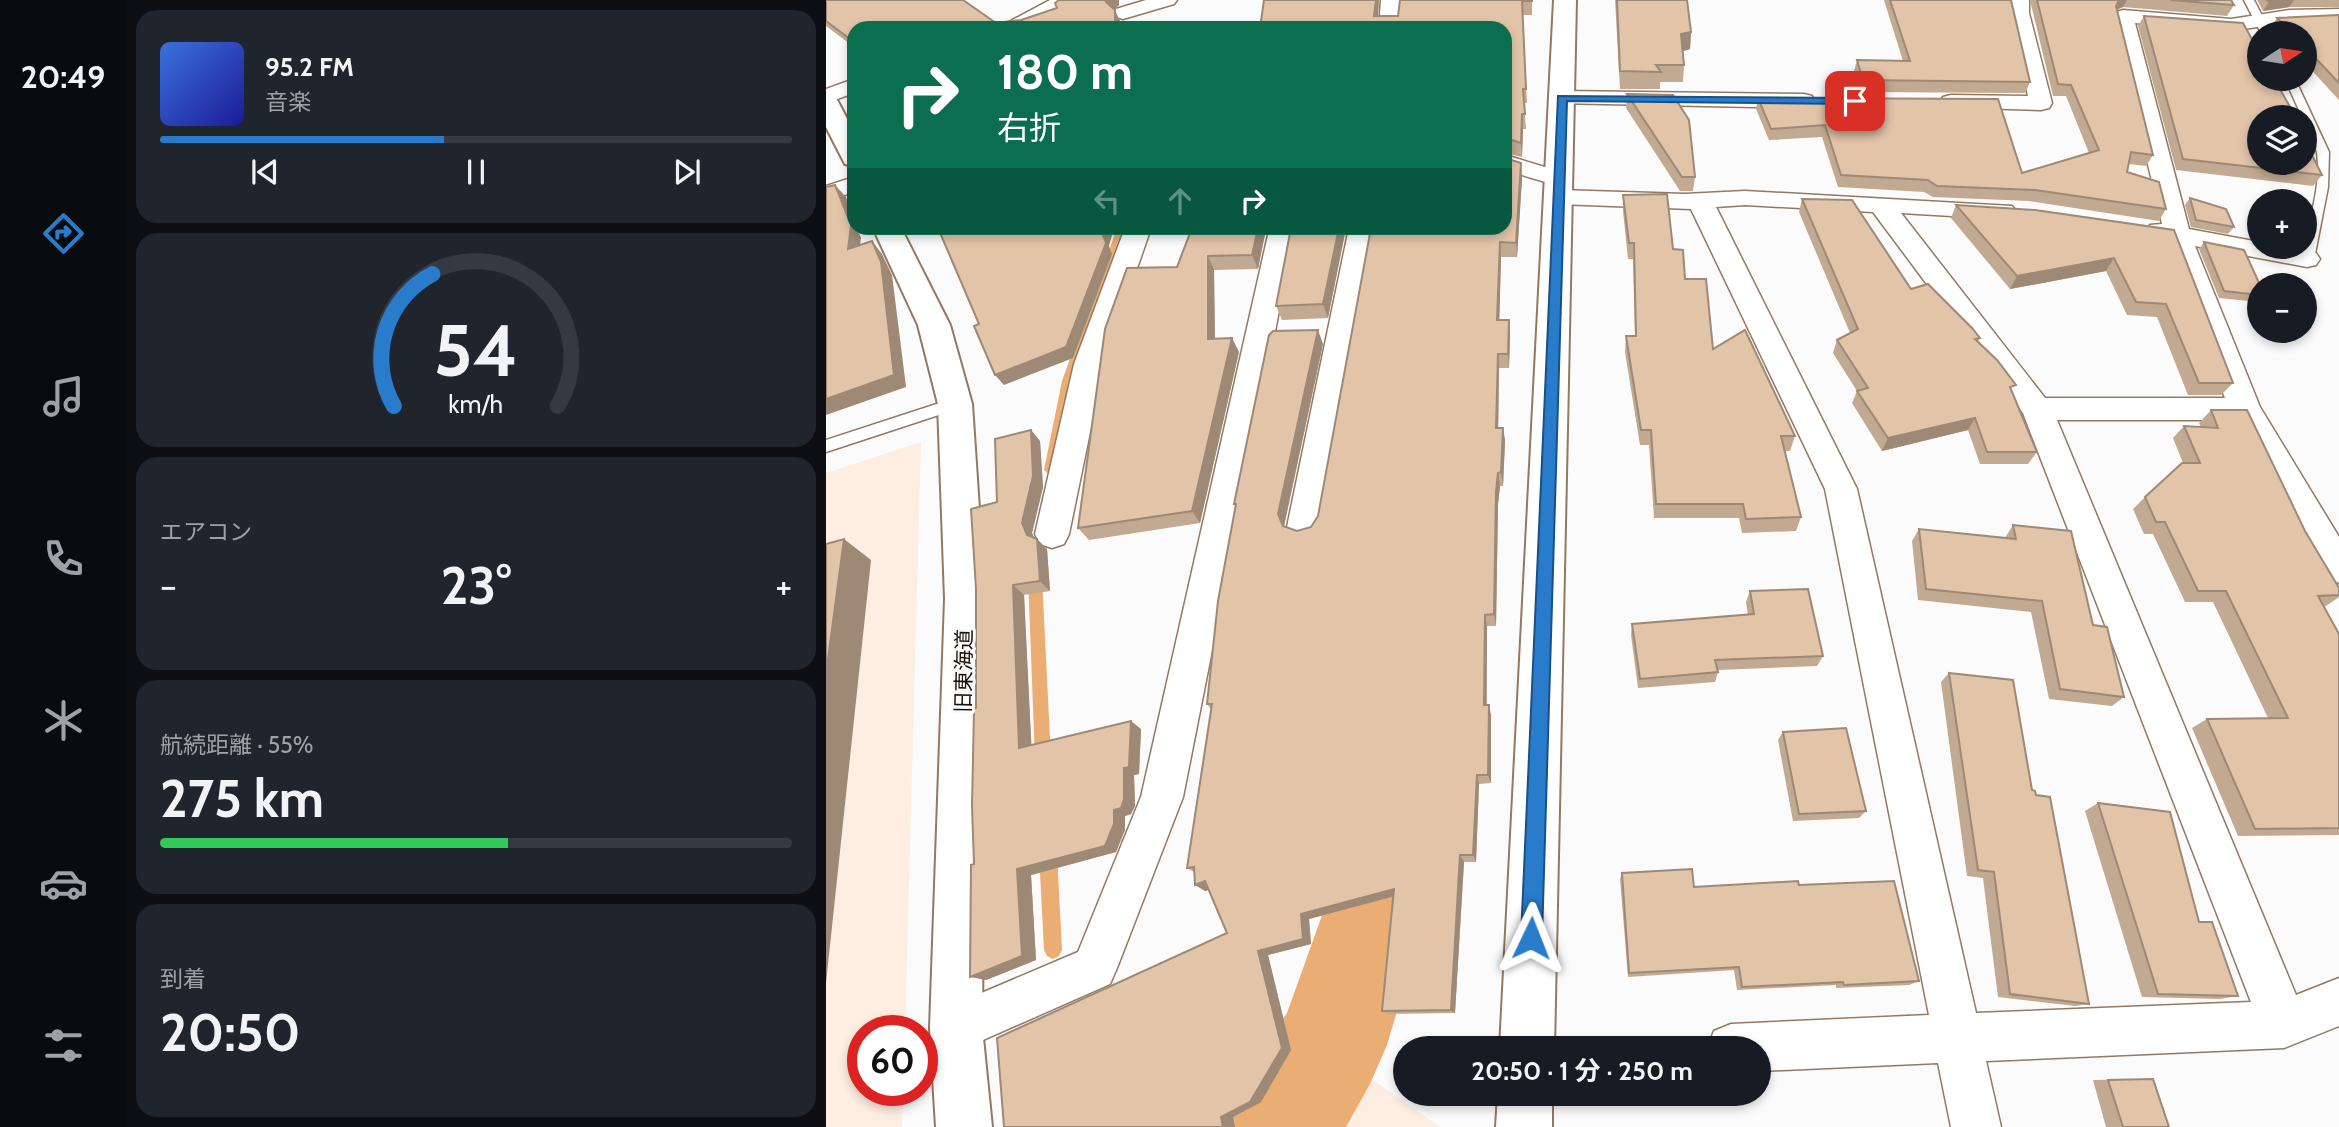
<!DOCTYPE html>
<html lang="ja">
<meta charset="utf-8">
<style>
:root{--surface:#171b24;--page:#20242c;--text:#f1f3f6;--muted:#9ea1a6;--line:#363941;--accent:#287ccb}
body{margin:0;font-family:Cabin,"Noto Sans JP",sans-serif;background:var(--page);color:var(--text);height:100vh;display:flex;flex-direction:column;font-size:26px;white-space:nowrap}
*{box-sizing:border-box;margin:0}
p{font-size:23px;color:var(--muted)}
.icon{flex:none;width:38px;height:38px;fill:none;stroke:currentColor;stroke-width:2;stroke-linecap:round;stroke-linejoin:round}
.map{position:relative;flex:1;overflow:hidden}
.side{display:flex;flex-direction:column;gap:10px;padding:10px;background:#0d0f14;width:700px}
.side>*{flex:none}
.banner{position:absolute;left:21px;top:21px;width:665px;height:214px;border-radius:21px;box-shadow:0 4px 10px #0003;background:#0b6e4f;color:#fff;overflow:hidden}
.needle{width:46px;rotate:78deg}
.buttons{position:absolute;left:1421px;top:21px;display:grid;gap:14px}
.buttons a{display:grid;place-items:center;width:70px;height:70px;border-radius:50%;background:var(--surface);box-shadow:0 4px 10px #0003;font-size:35px}
.speed{position:absolute;left:21px;top:1015px;display:flex;gap:14px;font-size:35px;font-weight:700;text-align:center}
.speed>*{display:grid;place-content:center;width:91px;height:91px;border-radius:50%;background:var(--surface);box-shadow:0 4px 10px #0003;line-height:1}
.speed .limit{border:10px solid #d22;background:#fff;color:#111}
.pin{position:absolute;display:grid;place-items:center;width:60px;height:60px;color:#fff;margin:-30px;border-radius:14px;box-shadow:0 4px 10px #0006}
.me{position:absolute;width:77px;margin:-38px;rotate:2deg;stroke-linejoin:round;filter:drop-shadow(0 0 5px #0008)}
.turn{display:flex;align-items:center;gap:24px;height:147px;padding:0 35px;font-size:32px}
.turn .icon{width:91px;height:91px;stroke-width:2.5}
.turn b{display:block;font-size:49px;line-height:60px}
.lanes{display:flex;align-items:center;height:66px;padding:0 35px;background:#0003;justify-content:center;gap:35px;direction:ltr}
.lanes .off{opacity:.35}
.big{font-size:52px;font-weight:700;line-height:1.1}
.side .card{flex:1;display:flex;flex-direction:column;justify-content:center;gap:10px;min-width:0;padding:0 24px;border-radius:21px;background:var(--page)}
.side .dial{align-items:center;gap:0}
.dial svg{height:182px;overflow:visible;fill:none;stroke:var(--line);stroke-width:7;stroke-linecap:round;text-anchor:middle}
.dial text{fill:var(--text);stroke:none}
.song{display:flex;align-items:center;gap:21px}
.cover{width:84px;height:84px;border-radius:10px;background:linear-gradient(135deg,hsl(220 70% 55%),hsl(240 70% 35%))}
.played{height:7px;border-radius:4px;background:linear-gradient(90deg,var(--accent) 45%,var(--line) 45%)}
.keys{display:flex;justify-content:space-around;direction:ltr}
.heat{display:flex;justify-content:space-between;align-items:center;font-size:38px;direction:ltr}
.charge{height:10px;border-radius:5px;background:linear-gradient(90deg,#34c759 55%,var(--line) 0)}
.trip{position:absolute;left:567px;top:1036px;width:378px;height:70px;border-radius:35px;background:var(--surface);box-shadow:0 4px 10px #0003;font-weight:700;line-height:70px;text-align:center}
main{display:flex;flex:1;min-height:0}
.tab-bar{display:flex;flex-direction:column;width:126px;justify-content:space-around;align-items:center;background:#090b0e;color:var(--muted)}
.tab-bar .icon{width:49px;height:49px}
.tab-bar .on{color:var(--accent)}
.tab-bar b{font-size:32px;color:var(--text)}
.map>svg:first-child{display:block}
.built{fill:#fdeee1}
.lines{fill:none;stroke-linecap:round;stroke-linejoin:round}
.stream{fill:#eaad74;fill-rule:evenodd}
.river{fill:#eaad74;fill-rule:evenodd}
.lane-casing{stroke:#947860;stroke-width:3}
.street-casing{stroke:#947860;stroke-width:3}
.secondary-casing{stroke:#947860;stroke-width:4}
.primary-casing{stroke:#947860;stroke-width:4}
.lane{fill:#fff;fill-rule:evenodd}
.street{fill:#fff;fill-rule:evenodd}
.secondary{fill:#fff;fill-rule:evenodd}
.primary{fill:#fff;fill-rule:evenodd}
.wall{fill:#c2a991}
.shaded-wall{fill:#9e8976}
.building{fill:#e2c4a9;stroke:#9e8976;stroke-width:2}
.route{fill:#287ccb;stroke:#1a5184;stroke-width:2}
.labels{text-anchor:middle;stroke-width:6;stroke-linejoin:round;paint-order:stroke}
.street-label{font-size:21px;fill:#1a1007;stroke:#fbfbfb}
</style>
<main>
<nav class="tab-bar">
<b>20:49</b>
<svg class="icon on" aria-label="directions" viewBox="0 0 24 24"><path d="M12 3l9 9-9 9-9-9zM9 14v-3h6M13 9l2 2-2 2"/></svg>
<svg class="icon" aria-label="music" viewBox="0 0 24 24"><path d="M9 18V5l10-2v13"/><circle cx="6" cy="18" r="3"/><circle cx="16" cy="16" r="3"/></svg>
<svg class="icon" aria-label="phone" viewBox="0 0 24 24"><path d="M5 4h4l2 5-3 2q2 4 5 5l2-3 5 2v4C11 20 4 13 5 4z"/></svg>
<svg class="icon" aria-label="climate" viewBox="0 0 24 24"><path d="M12 3v18M4 7l16 10M4 17L20 7"/></svg>
<svg class="icon" aria-label="car" viewBox="0 0 24 24"><path d="M5 17H2v-5l4-1 3-4h7l3 4 3 1v5h-3M9 17h6M6 11h13"/><circle cx="7" cy="17" r="2"/><circle cx="17" cy="17" r="2"/></svg>
<svg class="icon" aria-label="filters" viewBox="0 0 24 24"><path d="M4 7h16M4 17h16"/><circle cx="9" cy="7" r="2"/><circle cx="15" cy="17" r="2"/></svg>
</nav>
<section class="side">
<div class="card">
<div class="song"><i class="cover"></i><div><b>95.2 FM</b><p>音楽</p></div></div>
<div class="played"></div>
<div class="keys"><svg class="icon" aria-label="previous" viewBox="0 0 24 24"><path d="M18 5L8 12l10 7zM5 5v14"/></svg><svg class="icon" aria-label="pause" viewBox="0 0 24 24"><path d="M8 5v14M16 5v14"/></svg><svg class="icon" aria-label="next" viewBox="0 0 24 24"><path d="M6 5l10 7-10 7zM19 5v14"/></svg></div>
</div>
<div class="card dial"><svg viewBox="0 0 100 80">
<path d="M14 69A42 42 0 1 1 86 69"/>
<path d="M14 69A42 42 0 0 1 31 11" stroke="#287ccb"/>
<text x="50" y="56" font-size="32" font-weight="700">54</text>
<text x="50" y="72" font-size="11">km/h</text>
</svg></div>
<div class="card"><p>エアコン</p>
<div class="heat"><a>−</a><b class="big">23°</b><a>+</a></div>
</div>
<div class="card"><p>航続距離 · 55%</p><b class="big">275 km</b><div class="charge"></div></div>
<div class="card"><p>到着</p><b class="big">20:50</b></div>
</section>
<div class="map">
<svg width="1513" height="1127" viewBox="0 0 1513 1127">
<rect width="100%" height="100%" fill="#fbfbfb"/>
<g class="built">
<polygon points="95,442 79,1031 37,1031 37,1090 77,1090 76,1127 0,1127 0,473"/>
<polygon points="533,1070 614,1127 494,1127"/>
</g>
<g class="lines">
<g class="stream">
<polygon points="291,228 301,228 248,381 230,470 224,475 218,470 236,381"/>
<polygon points="209,571 214,573 216,577 225,759 223,765 217,767 211,765 209,759 202,577 204,573"/>
<polygon points="222,844 228,847 231,853 236,950 233,956 227,959 221,956 218,950 213,853 216,847"/>
</g>
<polygon class="river" points="569,745 603,759 617,792 606,893 561,1045 544,1084 520,1127 397,1127 414,1086 461,1013 504,893 521,792 535,759"/>
<g class="lane-casing">
<g id="lane">
<polygon points="1418,0 1428,0 1445,33 1435,33"/>
<path d="M1459 79H1469L1503 152 1502 187 1488 259 1481 263 1474 259C1481 229 1496 187 1491 153 1489 140 1479 131 1479 117H1476Z"/>
<polygon points="129,398 134,400 137,404 134,408 0,452 0,440"/>
</g>
</g>
<g class="street-casing">
<g id="street">
<polygon points="224,0 249,0 246,4 201,28 176,28 179,24"/>
<polygon points="320,0 351,0 348,4 297,19 290,17 287,13 290,9"/>
<polygon points="555,0 575,0 573,28 553,28"/>
<polygon points="1183,0 1203,0 1203,13 1226,103 1223,108 1215,110 1117,107 1114,102 1117,97 1125,95 1202,96 1183,13"/>
<path d="M1513 9V21L1463 22 1405 31 1309 23 1363 229 1433 242V247C1453 247 1471 248 1490 253L1494 259 1490 265 1481 267 1369 246 1434 407 1513 537V583L1501 578 1410 420H1231L1470 995 1513 978V1026L1458 1048 1160 1061 1175 1127H1125L1112 1063 933 1071V1048H881L888 1031 905 1024 1103 1015 999 489 865 209 733 204 724 202 721 197 724 192 733 190 859 194 919 191 1186 206 1190 211 1186 216 1177 219 1075 213 1219 398H1399L1341 241 1324 237 1320 231 1324 225 1336 224 1287 16 1290 12 1297 10 1405 19 1463 10ZM919 205 1047 212 1197 413 1425 1002 1150 1013 1031 489 890 207Z"/>
<polygon points="28,79 28,93 0,103 0,89"/>
<polygon points="736,91 978,94 986,96 989,101 986,106 978,108 728,103 725,98 728,93"/>
<polygon points="679,155 742,174 745,179 742,184 733,186 679,170"/>
<polygon points="28,177 28,192 0,201 0,186"/>
<polygon points="299,228 325,228 278,364 243,534 238,544 226,548 214,544 209,534 248,364"/>
<polygon points="457,228 464,229 468,235 357,797 291,968 284,984 130,1052 113,1045 106,1028 113,1011 252,952 315,797 442,235 446,229"/>
<polygon points="523,228 549,228 495,527 490,537 478,541 466,537 461,527"/>
</g>
</g>
<g class="secondary-casing">
<g id="secondary">
<polygon points="0,94 9,96 28,132 28,166 19,164 0,127"/>
<polygon points="47,228 75,228 124,325 146,404 159,599 156,1028 166,1127 110,1127 104,1028 119,599 112,404 92,325"/>
</g>
</g>
<g class="primary-casing">
<g id="primary">
<polygon points="728,0 750,0 728,1048 674,1048"/>
<polygon points="672,1094 726,1094 726,1127 670,1127"/>
</g>
</g>
<use href="#lane" class="lane"/>
<use href="#street" class="street"/>
<use href="#secondary" class="secondary"/>
<use href="#primary" class="primary"/>
</g>
<g class="wall">
<polygon points="0,0 170,23 195,20 231,8 233,0 294,0 293,0 293,5 288,10 294,21 28,28 28,47 0,26"/>
<polygon points="438,0 553,0 552,16 572,16 706,0 706,15 697,15 701,103 698,103 700,129 697,129 696,157 679,153 679,28 434,28"/>
<polygon points="789,0 861,0 865,32 864,49 857,51 858,65 857,82 834,82 834,89 794,89"/>
<polygon points="1058,0 1185,0 1204,82 1199,93 1034,92 1028,71 1031,60 1077,61"/>
<polygon points="1204,0 1405,0 1408,5 1401,16 1297,7 1291,10 1327,155 1320,166 1303,164 1301,172 1340,209 1333,221 1203,201 1107,197 1098,192 1012,187 996,137 943,140 930,109 932,98 1196,173 1263,153 1240,96 1227,96"/>
<polygon points="1431,0 1513,0 1513,7 1463,7 1437,11"/>
<polygon points="1513,15 1513,100 1479,63 1479,33 1451,33 1445,27 1451,18"/>
<polygon points="1318,16 1479,134 1484,143 1482,146 1496,175 1487,186 1350,170 1312,26"/>
<polygon points="801,94 869,177 867,191 854,191 800,108"/>
<polygon points="695,163 696,178 691,257 675,257 673,320 683,320 684,334 683,368 673,368 672,428 677,428 679,441 677,486 674,486 672,504 670,626 661,626 661,705 665,715 665,783 653,784 650,862 638,862 629,1013 562,1014 556,1011 567,896 483,919 485,944 442,955 465,1050 435,1102 407,1117 178,1127 401,933 383,890 379,891 368,872 361,868 385,709 381,704 410,508 408,504 497,344 458,526 471,531 485,527"/>
<polygon points="797,195 847,249 887,349 969,436 964,451 959,451 975,517 970,531 916,533 913,518 828,518 823,445 814,445 799,352 800,336 809,336 807,259 802,259 797,211"/>
<polygon points="1364,198 1408,227 1402,234 1365,227 1359,205"/>
<polygon points="976,199 1085,289 1154,338 1152,341 1186,392 1211,452 1202,464 1154,464 1142,430 1056,451 1026,403 1031,391 1007,353 1011,340 1024,333 973,212"/>
<polygon points="1130,205 1348,230 1407,383 1395,395 1362,395 1331,317 1301,315 1280,271 1184,289 1125,218"/>
<polygon points="366,228 445,228 439,234 432,269 388,270 389,339 413,352 374,523 263,540 252,528"/>
<polygon points="465,228 520,228 502,318 456,320 450,306"/>
<polygon points="1378,242 1433,285 1433,302 1393,298 1373,249"/>
<polygon points="1385,410 1479,531 1513,588 1513,597 1500,606 1498,606 1513,634 1513,835 1412,836 1366,728 1381,719 1442,718 1387,602 1359,602 1327,534 1318,534 1307,509 1319,497 1357,463 1347,438 1358,426 1375,427 1373,423"/>
<polygon points="214,441 217,487 206,533 208,538 211,539 221,549 224,591 198,595 205,745 315,729 313,774 308,775 309,806 305,814 299,816 299,830 290,852 205,875 210,960 160,980 148,864 150,708 171,502"/>
<polygon points="1187,525 1267,625 1298,697 1286,706 1223,699 1205,612 1092,600 1086,541 1093,529 1179,538"/>
<polygon points="924,591 997,656 991,666 892,670 892,672 889,682 812,688 805,635 806,624 922,615 920,602"/>
<polygon points="1123,673 1206,790 1263,1004 1249,1006 1172,997 1157,878 1141,876 1115,682"/>
<polygon points="957,732 1040,811 1033,818 967,821 952,740"/>
<polygon points="1272,803 1373,922 1412,996 1394,999 1316,997 1259,811"/>
<polygon points="796,873 868,887 973,885 1093,981 1083,985 1010,988 1010,985 911,990 908,970 802,977 794,879"/>
<polygon points="1327,1079 1343,1127 1280,1127 1267,1080"/>
</g>
<g class="shaded-wall">
<polygon points="282,0 293,0 293,5 284,13 280,2"/>
<polygon points="550,0 553,0 551,28 548,16"/>
<polygon points="1293,0 1301,0 1297,7 1288,10"/>
<polygon points="1457,0 1468,0 1463,7 1437,11 1443,2"/>
<polygon points="289,10 294,21 294,28 289,28"/>
<polygon points="865,32 864,49 854,52 855,34"/>
<polygon points="696,114 697,129 696,157 695,143"/>
<polygon points="695,163 696,178 691,257 690,243"/>
<polygon points="9,185 20,197 28,219 28,228 31,228 35,238 32,262 22,249"/>
<polygon points="279,228 288,228 283,246 286,254 247,358 178,385 169,375 277,235"/>
<polygon points="432,228 444,228 439,234 432,269 426,255"/>
<polygon points="513,228 520,228 502,318 497,304"/>
<polygon points="46,241 56,254 66,275 80,387 0,415 0,399"/>
<polygon points="674,242 675,257 673,335 671,320"/>
<polygon points="382,256 388,270 389,354 382,339"/>
<polygon points="1288,258 1280,271 1184,289 1191,276"/>
<polygon points="683,320 684,334 683,368 682,354"/>
<polygon points="492,330 497,344 458,526 464,538 452,514"/>
<polygon points="406,338 413,352 374,523 366,511"/>
<polygon points="672,354 673,368 672,442 670,428"/>
<polygon points="1149,418 1142,430 1056,451 1062,438"/>
<polygon points="677,428 679,441 677,486 675,472"/>
<polygon points="205,430 214,441 217,487 206,533 211,545 211,539 221,549 224,591 214,581 201,535 196,523"/>
<polygon points="672,473 674,486 672,504 670,626 668,614 670,491"/>
<polygon points="18,539 45,560 0,983 0,674"/>
<polygon points="187,585 198,595 206,756 193,748"/>
<polygon points="659,615 661,626 660,715 658,705"/>
<polygon points="663,705 665,715 665,783 662,775"/>
<polygon points="305,721 315,729 313,774 308,775 309,806 305,814 299,816 299,830 290,852 205,875 210,960 160,980 144,977 191,869 288,810 298,768"/>
<polygon points="651,775 653,784 650,862 647,855"/>
<polygon points="634,855 638,862 629,1013 625,1010"/>
<polygon points="379,881 390,887 379,891 369,885"/>
<polygon points="568,889 573,895 483,919 485,944 442,955 465,1050 435,1102 407,1117 409,1127 397,1127 395,1117 432,951 475,914"/>
</g>
<g class="building">
<polygon points="0,0 137,0 170,23 195,20 231,8 229,3 233,0 282,0 280,2 289,10 289,28 28,28 28,42 0,21"/>
<polygon points="438,0 550,0 548,16 572,16 574,0 706,0 706,1 696,1 700,89 697,89 699,114 696,114 695,143 679,138 679,28 434,28"/>
<polygon points="791,0 861,0 865,32 855,34 858,65 830,65 835,72 794,71"/>
<polygon points="1064,0 1185,0 1204,82 1037,80 1031,60 1084,61"/>
<polygon points="1211,0 1293,0 1290,6 1327,155 1305,152 1301,172 1333,182 1340,209 1209,190 1111,186 1102,180 1015,175 999,125 945,129 932,98 1172,99 1196,173 1273,150 1245,85 1232,84"/>
<polygon points="1345,0 1405,0 1408,5"/>
<polygon points="1441,0 1457,0 1443,2"/>
<polygon points="1513,15 1513,83 1479,47 1479,33 1466,33 1451,18"/>
<polygon points="1318,16 1417,23 1433,52 1433,79 1448,79 1470,117 1433,117 1433,163 1479,163 1479,134 1484,143 1480,143 1496,175 1357,159"/>
<polygon points="28,92 28,101 23,93"/>
<polygon points="801,94 847,95 863,120 869,177 856,177"/>
<polygon points="679,158 695,163 690,243 674,242 671,320 683,320 682,354 672,354 670,428 677,428 675,472 672,473 670,491 668,614 659,615 658,705 663,705 662,775 651,775 647,855 634,855 625,1010 556,1011 568,889 475,914 477,939 432,951 456,1048 424,1102 395,1117 397,1127 178,1127 171,1038 401,933 379,881 369,885 368,867 361,868 386,704 381,704 392,601 410,504 408,504 443,335 447,331 492,330 452,514 457,526 471,531 485,527 492,516 545,228 679,228"/>
<polygon points="9,185 25,225 22,249 46,241 55,262 68,375 0,399 0,187"/>
<polygon points="841,194 847,249 857,250 859,279 880,279 887,349 919,330 969,436 955,436 975,517 920,519 917,504 830,504 825,430 815,430 800,336 810,336 808,243 803,243 797,195"/>
<polygon points="1364,198 1400,209 1408,227 1370,220"/>
<polygon points="976,199 1026,200 1085,289 1102,284 1146,328 1154,338 1149,339 1171,360 1190,385 1184,387 1211,452 1161,452 1149,418 1062,438 1031,391 1042,388 1011,340 1032,329"/>
<polygon points="1130,205 1209,210 1348,230 1407,383 1373,383 1340,304 1310,302 1288,258 1191,276"/>
<polygon points="112,228 279,228 277,235 280,243 240,347 169,375 148,326 153,324"/>
<polygon points="366,228 432,228 426,255 382,256 382,339 406,338 366,511 252,528 279,329 301,268 351,267"/>
<polygon points="465,228 513,228 497,304 450,306"/>
<polygon points="1378,242 1418,250 1434,285 1433,285 1433,295 1398,291"/>
<polygon points="1385,410 1421,410 1479,531 1513,588 1513,595 1492,596 1513,634 1513,828 1429,829 1381,719 1462,718 1400,591 1372,591 1339,522 1330,522 1319,497 1356,463 1374,463 1358,426 1392,428"/>
<polygon points="205,430 207,476 196,523 201,535 211,539 214,581 187,585 193,748 305,721 303,767 298,768 298,799 295,808 288,810 288,824 279,846 191,869 196,956 144,977 145,865 148,864 146,806 148,709 150,708 150,589 145,509 171,502 169,439"/>
<polygon points="1187,525 1245,531 1267,625 1281,627 1298,697 1234,689 1216,601 1100,589 1093,529 1190,539"/>
<polygon points="18,539 0,674 0,544"/>
<polygon points="982,589 997,656 889,660 892,672 814,679 806,624 928,614 924,591"/>
<polygon points="1123,673 1187,680 1206,790 1209,791 1210,795 1224,797 1263,1004 1184,994 1168,872 1152,870"/>
<polygon points="1020,728 1040,811 973,814 957,732"/>
<polygon points="1272,803 1344,812 1373,922 1386,922 1412,996 1332,994"/>
<polygon points="866,869 868,887 972,881 973,885 1068,881 1093,981 1018,985 1017,982 916,987 913,967 803,973 796,873"/>
<polygon points="1327,1079 1343,1127 1297,1127 1282,1080"/>
</g>
<polygon class="route" points="732,96 1029,98 1034,101 1029,104 741,101 716,938 713,946 705,949 698,946 695,938"/>
<g class="labels">
<g class="street-label">
<text transform="translate(138 671) rotate(-89)" y="7">旧東海道</text>
</g>
</g>
</svg>
<div class="buttons">
<a><svg class="needle" viewBox="-14 -14 28 28"><path d="M0-13l5 13h-10z" fill="#e53935"/><path d="M0 13l5-13h-10z" fill="#9ea1a6"/></svg></a>
<a><svg class="icon" aria-label="layers" viewBox="0 0 24 24"><path d="M12 4l9 5-9 5-9-5zM3 14l9 5 9-5"/></svg></a>
<a>+</a>
<a>−</a>
</div>
<div class="speed"><div class="limit">60</div></div>
<div class="pin" style="left:1029px;top:101px;background:#d93025"><svg class="icon" aria-label="arrive" viewBox="0 0 24 24"><path d="M6 21V4h12l-3 4 3 4H6"/></svg></div>
<svg class="me" style="left:705px;top:938px" viewBox="-20 -20 40 40"><path d="M0-17L14 15 0 8-14 15z" fill="#287ccb" stroke="#fff" stroke-width="4"/></svg>
<div class="trip">20:50 · 1 分 · 250 m</div>
<div class="banner">
<div class="turn"><svg class="icon" aria-label="right" viewBox="0 0 24 24"><path d="M7 20v-9h11M14 6l5 5-5 5"/></svg><div><b>180 m</b>右折</div></div>
<div class="lanes"><svg class="icon off" aria-label="left" viewBox="0 0 24 24"><path d="M17 20v-9H6M10 6l-5 5 5 5"/></svg><svg class="icon off" aria-label="ahead" viewBox="0 0 24 24"><path d="M12 20V5M6 11l6-6 6 6"/></svg><svg class="icon" aria-label="right" viewBox="0 0 24 24"><path d="M7 20v-9h11M14 6l5 5-5 5"/></svg></div>
</div>
</div>
</main>
